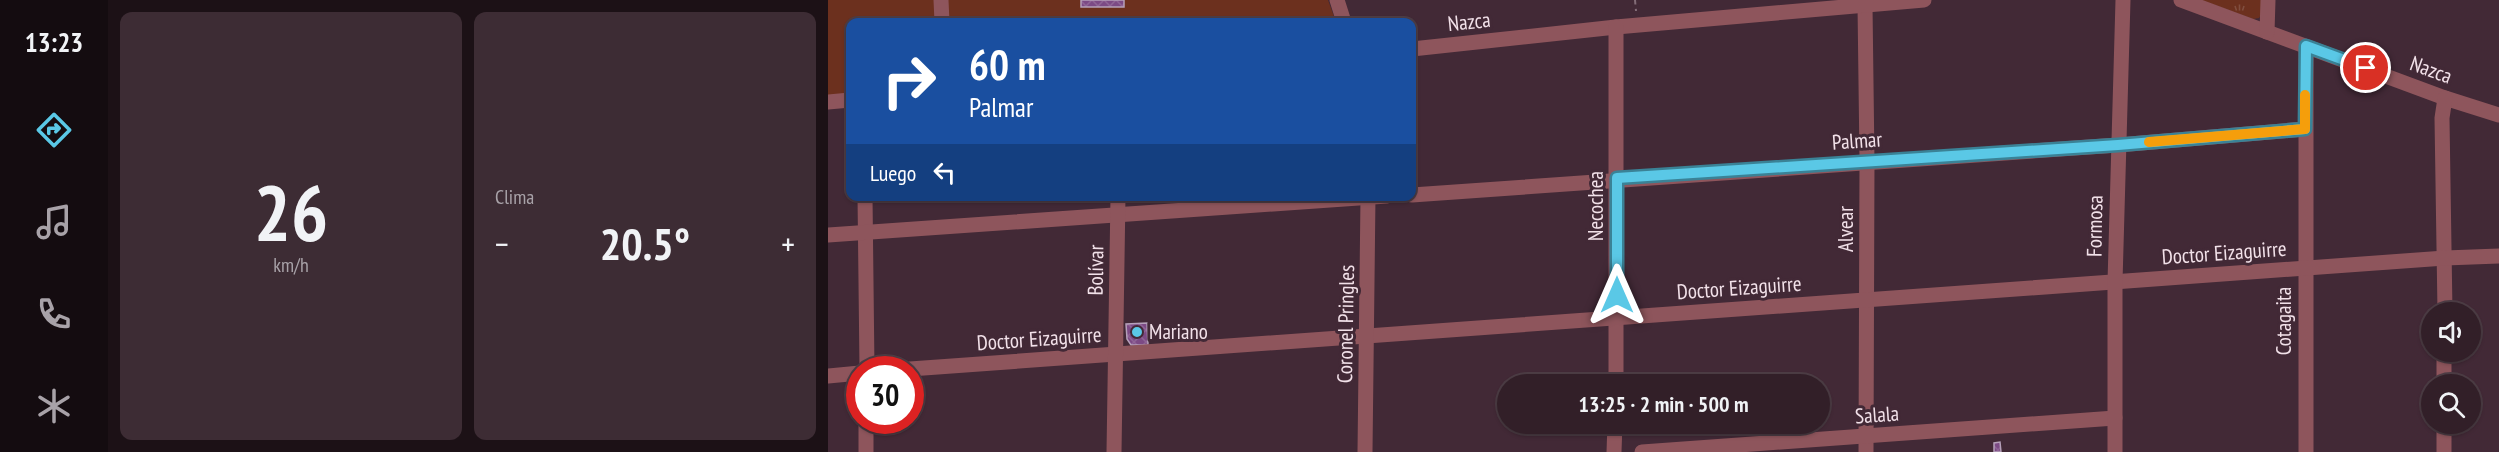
<!DOCTYPE html>
<html lang="es">
<meta charset="utf-8">
<style>
:root{--surface:#321f28;--page:#3d2c34;--text:#f1f3f6;--muted:#a8a2a8;--line:#4d3d45;--accent:#5ac8e6}
body{margin:0;font-family:"PT Sans Narrow",sans-serif;background:var(--page);color:var(--text);height:100vh;display:flex;flex-direction:column;font-size:22px;white-space:nowrap}
*{box-sizing:border-box;margin:0}
p{font-size:20px;color:var(--muted)}
.icon{flex:none;width:33px;height:33px;fill:none;stroke:currentColor;stroke-width:2;stroke-linecap:round;stroke-linejoin:round}
.map{position:relative;flex:1;overflow:hidden}
.details{display:flex;flex-direction:column;gap:12px;padding:12px;background:#1c1116;width:720px}
.details>*{flex:none}
.guide{position:absolute;left:18px;top:18px;width:570px;height:183px;border-radius:12px;box-shadow:0 2px 4px #0004,0 0 0 2px var(--line);background:#1a4fa0;color:#fff;overflow:hidden}
.tools{position:absolute;left:1593px;top:302px;display:grid;gap:12px}
.tools a{display:grid;place-items:center;width:60px;height:60px;border-radius:50%;background:var(--surface);box-shadow:0 2px 4px #0004,0 0 0 2px var(--line);font-size:30px}
.speed{position:absolute;left:18px;top:356px;display:flex;gap:12px;font-size:30px;font-weight:700;text-align:center}
.speed>*{display:grid;place-content:center;width:78px;height:78px;border-radius:50%;background:var(--surface);box-shadow:0 2px 4px #0004,0 0 0 2px var(--line);line-height:1}
.speed .limit{border:9px solid #d22;background:#fff;color:#111}
.pin{position:absolute;display:grid;place-items:center;width:51px;height:51px;color:#fff;margin:-26px;border:3px solid #fff;border-radius:50%;box-shadow:0 2px 6px #0007}
.me{position:absolute;width:66px;margin:-33px;rotate:0deg;stroke-linejoin:round;filter:drop-shadow(0 0 4px #0008)}
.turn{display:flex;align-items:center;gap:21px;height:126px;padding:0 24px;font-size:27px}
.turn .icon{width:78px;height:78px;stroke-width:2.5}
.turn b{display:block;font-size:42px;line-height:51px}
.then{display:flex;align-items:center;height:57px;padding:0 24px;background:#0003;gap:12px;font-size:22px}
.big{font-size:45px;font-weight:700;line-height:1.1}
.details .card{flex:1;display:flex;flex-direction:column;justify-content:center;gap:9px;min-width:0;padding:0 21px;border-radius:12px;background:var(--page)}
.details .dial{align-items:center;gap:0}
.dial b{font-size:78px;line-height:1}
.heat{display:flex;justify-content:space-between;align-items:center;font-size:33px;direction:ltr}
.details .tiles{flex:1;display:grid;gap:12px;grid-template-columns:repeat(2,1fr)}
.trip{position:absolute;left:669px;top:374px;width:333px;height:60px;border-radius:30px;background:var(--surface);box-shadow:0 2px 4px #0004,0 0 0 2px var(--line);font-weight:700;line-height:60px;text-align:center}
main{display:flex;flex:1;min-height:0}
.tab-bar{display:flex;flex-direction:column;width:108px;justify-content:space-around;align-items:center;background:#140c10;color:var(--muted)}
.tab-bar .icon{width:42px;height:42px}
.tab-bar .selected{color:var(--accent)}
.tab-bar b{font-size:27px;color:var(--text)}
.map>svg:first-child{display:block}
.grass{fill:url(#grass-tufts)}
.pitch{fill:#6c301e}
.building{fill:url(#building-cross-hatch);stroke:#b5a0b9;stroke-width:1.5}
.lines{fill:none;stroke-linecap:round;stroke-linejoin:round}
.path{stroke:#836d78;stroke-width:2;stroke-dasharray:4.5 4.5;stroke-linecap:butt}
.street{stroke:#8e555c;stroke-width:15}
.route-casing{stroke:#3a8296;stroke-width:15}
.route{stroke:#5ac8e6;stroke-width:10}
.slow{stroke:#f59e0b;stroke-width:10}
.poi-dot{fill:#5ac8e6;stroke:#422936;stroke-width:2}
.labels{text-anchor:middle;stroke-width:6;stroke-linejoin:round;paint-order:stroke}
.street-label{font-size:21px;fill:#f2e1e9;stroke:#422936}
.poi-label{font-size:21px;fill:#f2e1e9;stroke:#422936;text-anchor:start}
</style>
<main>
<nav class="tab-bar">
<b>13:23</b>
<svg class="icon selected" aria-label="directions" viewBox="0 0 24 24"><path d="M12 3l9 9-9 9-9-9zM9 14v-3h6M13 9l2 2-2 2"/></svg>
<svg class="icon" aria-label="music" viewBox="0 0 24 24"><path d="M9 18V5l10-2v13"/><circle cx="6" cy="18" r="3"/><circle cx="16" cy="16" r="3"/></svg>
<svg class="icon" aria-label="phone" viewBox="0 0 24 24"><path d="M5 4h4l2 5-3 2q2 4 5 5l2-3 5 2v4C11 20 4 13 5 4z"/></svg>
<svg class="icon" aria-label="climate" viewBox="0 0 24 24"><path d="M12 3v18M4 7l16 10M4 17L20 7"/></svg>
</nav>
<section class="details">
<div class="tiles">
<div class="card dial"><b>26</b><p>km/h</p></div>
<div class="card"><p>Clima</p>
<div class="heat"><a>−</a><b class="big">20.5°</b><a>+</a></div>
</div>
</div>
</section>
<div class="map">
<svg width="1671" height="452" viewBox="0 0 1671 452">
<defs>
<pattern id="grass-tufts" width="24" height="20" patternUnits="userSpaceOnUse" patternTransform="scale(1.5)"><rect width="24" height="20" fill="#6c301e"/><path d="M3 7l-1-3M5 7V3M7 7l1-3M15 17l-1-3M17 17v-4M19 17l1-3" fill="none" stroke="#814e3f"/></pattern>
<pattern id="building-cross-hatch" width="8" height="8" patternUnits="userSpaceOnUse" patternTransform="scale(1.5)"><rect width="8" height="8" fill="#7c4a85"/><path d="M0 0l8 8M0 8l8-8" fill="none" stroke="#8f6496"/></pattern>
</defs>
<rect width="100%" height="100%" fill="#422936"/>
<polygon class="grass" points="1373,0 1434,0 1434,13 1431,18 1425,19"/>
<polygon class="pitch" points="0,0 500,0 508,22 22,22 22,94 0,96"/>
<g class="building">
<rect x="253" y="0" width="43" height="7"/>
<polygon points="319,323 320,345 303,345 299,339 298,324"/>
<polygon points="1172,442 1173,452 1166,452 1166,443"/>
</g>
<g class="lines">
<polyline class="path" points="807,0 808,11"/>
<g class="street">
<polyline points="113,0 114,22"/>
<polyline points="509,0 516,22"/>
<polyline points="1353,0 1617,98 1671,115"/>
<polyline points="1037,5 1039,161 1038,452"/>
<polyline points="1439,32 1440,0"/>
<polyline points="1478,47 1478,452"/>
<polyline points="584,49 788,27 1096,0"/>
<polyline points="0,102 22,100"/>
<polyline points="584,195 1290,145 1477,129"/>
<polyline points="37,196 39,369"/>
<polyline points="0,235 559,196"/>
<polyline points="1617,312 1614,118 1617,98"/>
<polyline points="82,369 1617,258 1671,256"/>
<polyline points="0,376 32,373"/>
<polyline points="788,384 788,27"/>
<polyline points="1616,384 1616,351"/>
<polyline points="38,452 38,420"/>
<polyline points="286,452 290,196"/>
<polyline points="537,452 540,196"/>
<polyline points="786,452 787,423"/>
<polyline points="814,452 1287,418"/>
<polyline points="1287,452 1287,282 1295,0"/>
<polyline points="1616,452 1616,423"/>
</g>
</g>
<g class="lines">
<g class="route-casing">
<polyline id="route" points="789,295 789,178 1290,145 1477,129 1478,46 1538,68"/>
</g>
<use href="#route" class="route"/>
<polyline class="slow" points="1321,142 1477,129 1477,95"/>
</g>
<circle class="poi-dot" cx="309" cy="332" r="6"/>
<g class="labels">
<g class="street-label">
<text transform="translate(641 22) rotate(-6)" y="7">Nazca</text>
<text transform="translate(1603 70) rotate(20)" y="7">Nazca</text>
<text transform="translate(1029 141) rotate(-4)" y="7">Palmar</text>
<text transform="translate(768 206) rotate(-90)" y="7">Necochea</text>
<text transform="translate(1267 226) rotate(-89)" y="7">Formosa</text>
<text transform="translate(1018 229) rotate(-90)" y="7">Alvear</text>
<text transform="translate(1396 253) rotate(-4)" y="7">Doctor Eizaguirre</text>
<text transform="translate(268 270) rotate(-89)" y="7">Bolívar</text>
<text transform="translate(911 288) rotate(-4)" y="7">Doctor Eizaguirre</text>
<text transform="translate(1456 321) rotate(-90)" y="7">Cotagaita</text>
<text transform="translate(518 324) rotate(-89)" y="7">Coronel Pringles</text>
<text transform="translate(211 339) rotate(-4)" y="7">Doctor Eizaguirre</text>
<text transform="translate(1049 415) rotate(-4)" y="7">Salala</text>
</g>
<g class="poi-label">
<text x="321" y="339">Mariano</text>
</g>
</g>
</svg>
<div class="tools">
<a><svg class="icon" aria-label="sound" viewBox="0 0 24 24"><path d="M4 9h4l5-4v14l-5-4H4zM17 9q2 3 0 6"/></svg></a>
<a><svg class="icon" aria-label="search" viewBox="0 0 24 24"><circle cx="10" cy="10" r="6"/><path d="M15 15l6 6"/></svg></a>
</div>
<div class="speed"><div class="limit">30</div></div>
<div class="pin" style="left:1538px;top:68px;background:#d93025"><svg class="icon" aria-label="arrive" viewBox="0 0 24 24"><path d="M6 21V4h12l-3 4 3 4H6"/></svg></div>
<svg class="me" style="left:789px;top:295px" viewBox="-20 -20 40 40"><path d="M0-17L14 15 0 8-14 15z" fill="#5ac8e6" stroke="#fff" stroke-width="4"/></svg>
<div class="trip">13:25 · 2 min · 500 m</div>
<div class="guide">
<div class="turn"><svg class="icon" aria-label="right" viewBox="0 0 24 24"><path d="M7 20v-9h11M14 6l5 5-5 5"/></svg><div><b>60 m</b>Palmar</div></div>
<div class="then">Luego<svg class="icon" aria-label="left" viewBox="0 0 24 24"><path d="M17 20v-9H6M10 6l-5 5 5 5"/></svg></div>
</div>
</div>
</main>
